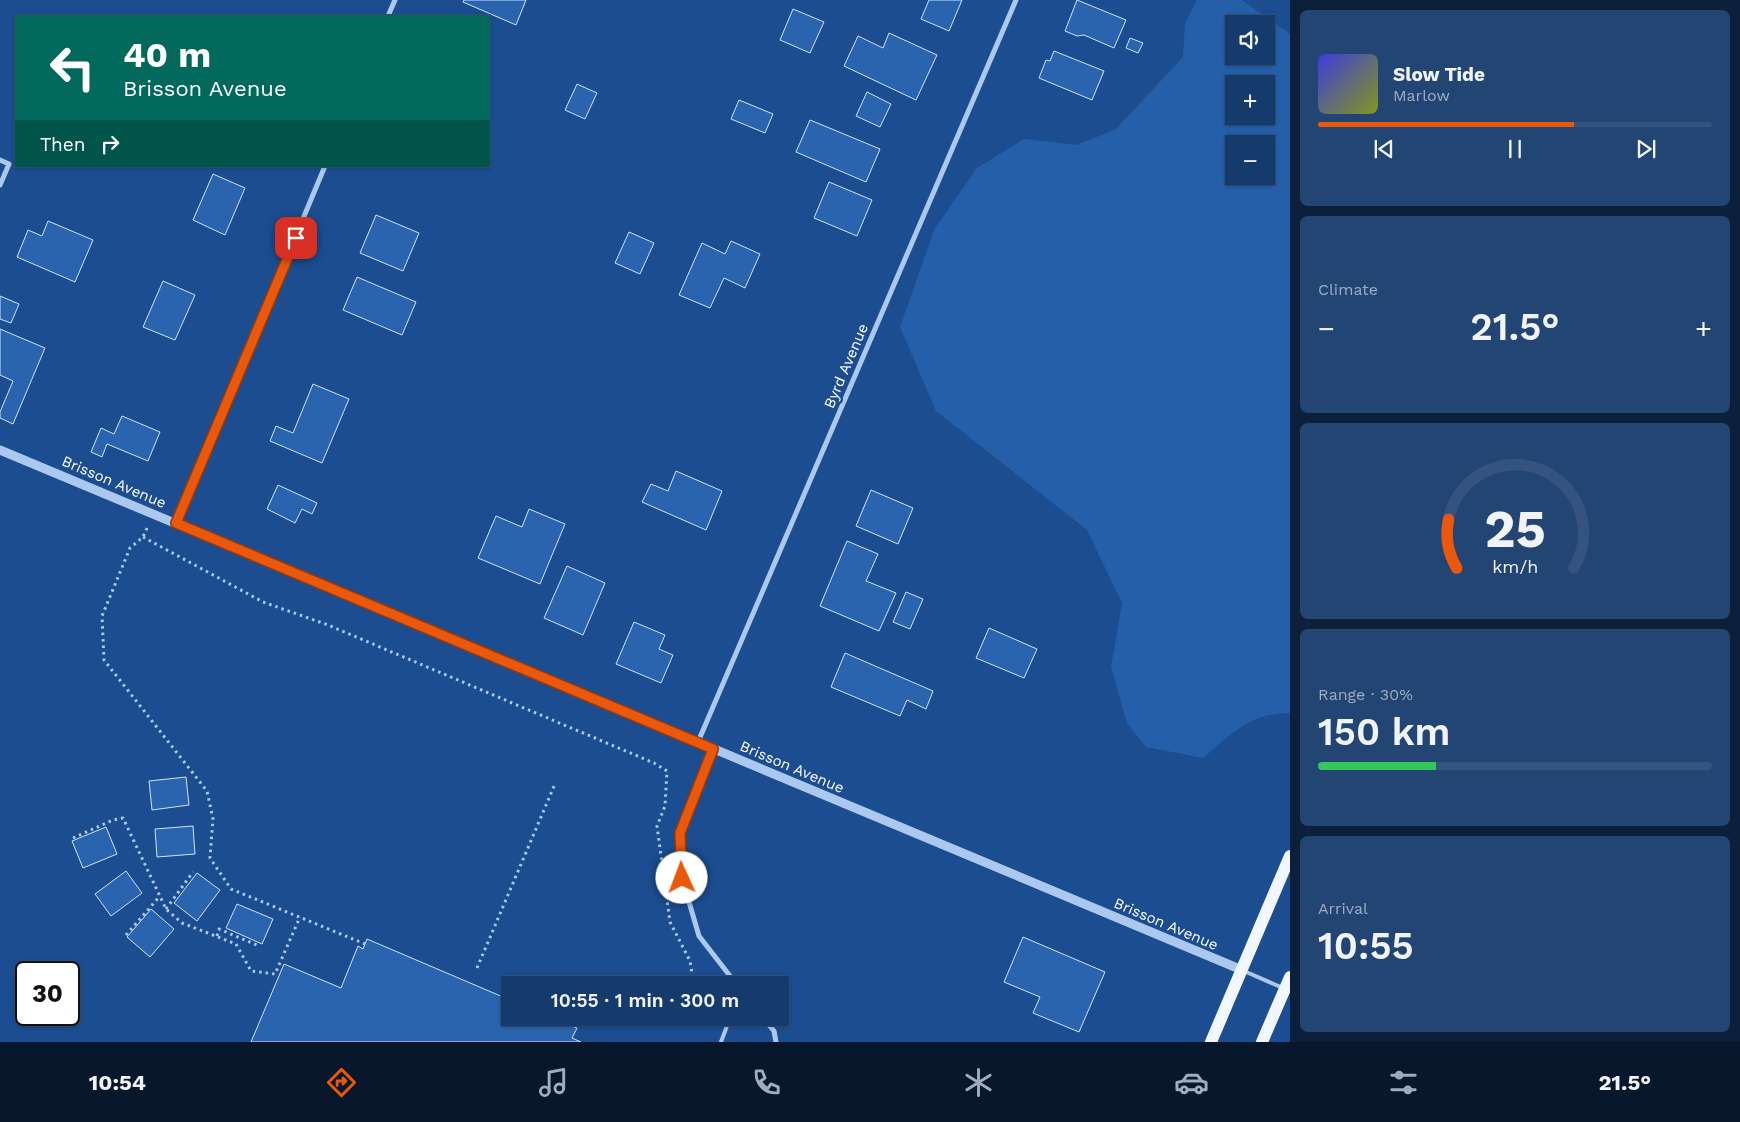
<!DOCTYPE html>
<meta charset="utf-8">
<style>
:root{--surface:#153a6c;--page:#224574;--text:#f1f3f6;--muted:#9dadc2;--line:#34547f;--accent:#ea580c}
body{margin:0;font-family:"Work Sans",sans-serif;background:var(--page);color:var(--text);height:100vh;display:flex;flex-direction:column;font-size:19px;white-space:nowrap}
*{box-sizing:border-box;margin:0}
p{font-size:16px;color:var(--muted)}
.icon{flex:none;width:28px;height:28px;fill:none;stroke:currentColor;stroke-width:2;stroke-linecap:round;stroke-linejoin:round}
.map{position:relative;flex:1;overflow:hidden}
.drawer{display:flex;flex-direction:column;gap:10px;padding:10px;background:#0c203b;width:450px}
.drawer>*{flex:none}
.top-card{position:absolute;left:15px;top:15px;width:475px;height:152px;border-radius:0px;box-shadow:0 1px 4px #0004,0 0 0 1px var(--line);background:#00695c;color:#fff;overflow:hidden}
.buttons{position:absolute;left:1225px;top:15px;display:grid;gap:10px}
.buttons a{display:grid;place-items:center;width:50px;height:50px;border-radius:0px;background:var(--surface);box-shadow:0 1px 4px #0004,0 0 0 1px var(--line);font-size:25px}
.speed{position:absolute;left:15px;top:961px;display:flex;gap:10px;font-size:25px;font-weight:700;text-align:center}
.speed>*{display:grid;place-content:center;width:65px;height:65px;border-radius:50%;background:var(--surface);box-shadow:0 1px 4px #0004,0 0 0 1px var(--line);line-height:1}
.speed .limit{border:2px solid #111;border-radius:8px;background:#fff;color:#111}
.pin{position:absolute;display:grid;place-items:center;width:42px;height:42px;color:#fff;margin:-21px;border-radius:10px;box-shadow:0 2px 8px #0006}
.me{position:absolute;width:55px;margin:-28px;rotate:358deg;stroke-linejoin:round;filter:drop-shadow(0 0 4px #0008)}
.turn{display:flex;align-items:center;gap:18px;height:105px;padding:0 25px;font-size:22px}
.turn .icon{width:65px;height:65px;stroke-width:2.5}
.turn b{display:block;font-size:35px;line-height:42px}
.then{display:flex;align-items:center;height:48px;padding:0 25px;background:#0003;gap:10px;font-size:19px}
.big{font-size:38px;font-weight:600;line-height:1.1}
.drawer .tile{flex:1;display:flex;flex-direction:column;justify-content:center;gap:8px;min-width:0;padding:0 18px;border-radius:8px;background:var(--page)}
.drawer .dial{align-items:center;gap:0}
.dial svg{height:130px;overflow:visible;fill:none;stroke:var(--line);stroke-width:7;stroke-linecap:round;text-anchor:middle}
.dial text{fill:var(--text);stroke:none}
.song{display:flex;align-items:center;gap:15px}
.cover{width:60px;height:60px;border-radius:8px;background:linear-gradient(135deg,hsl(240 70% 55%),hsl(70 70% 35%))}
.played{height:5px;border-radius:2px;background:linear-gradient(90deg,var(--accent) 65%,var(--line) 65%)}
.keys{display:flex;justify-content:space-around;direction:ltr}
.heat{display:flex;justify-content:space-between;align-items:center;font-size:28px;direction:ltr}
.charge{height:8px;border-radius:4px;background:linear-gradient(90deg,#34c759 30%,var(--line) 0)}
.trip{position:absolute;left:501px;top:976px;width:288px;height:50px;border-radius:0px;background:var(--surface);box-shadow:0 1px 4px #0004,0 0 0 1px var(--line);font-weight:600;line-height:50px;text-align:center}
.tab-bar{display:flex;height:80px;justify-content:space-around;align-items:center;background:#08172b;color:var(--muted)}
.tab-bar .icon{width:35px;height:35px}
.tab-bar .on{color:var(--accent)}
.tab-bar b{font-size:22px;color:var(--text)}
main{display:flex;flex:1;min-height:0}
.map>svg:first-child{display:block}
.green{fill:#255fa9;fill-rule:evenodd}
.building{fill:#2b64ae;stroke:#d1e3fa}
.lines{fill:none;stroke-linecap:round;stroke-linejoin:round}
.path{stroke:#abc8ee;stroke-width:3;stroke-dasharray:2.5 4;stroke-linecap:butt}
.service{stroke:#abc8ee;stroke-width:4}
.minor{stroke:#abc8ee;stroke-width:5}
.tertiary{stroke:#abc8ee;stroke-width:9}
.primary{stroke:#f2f7ff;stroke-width:12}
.route-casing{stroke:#983908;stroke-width:12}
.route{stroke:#ea580c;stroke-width:9}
.labels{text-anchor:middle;stroke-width:5;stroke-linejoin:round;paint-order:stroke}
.street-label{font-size:15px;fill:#fff;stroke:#1c4d90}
</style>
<main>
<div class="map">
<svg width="1290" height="1042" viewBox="0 0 1290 1042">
<rect width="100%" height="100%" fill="#1c4d90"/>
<path class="green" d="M1197 0H1242L1290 34V713C1250 713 1231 734 1203 758L1146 747 1127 723 1111 667 1122 603 1087 530 936 411 900 327 935 228 977 168 1024 139 1077 145 1116 129 1183 57 1185 24ZM1234 24H1266V56H1234ZM1234 84H1266V116H1234ZM1234 144H1266V176H1234Z"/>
<g class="building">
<polygon points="464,0 526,0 516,25 463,2"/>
<polygon points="929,0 962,0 949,31 921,19"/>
<polygon points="1077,0 1126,20 1114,48 1084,35 1077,36 1065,31"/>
<polygon points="793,9 824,22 810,53 780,40"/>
<polygon points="889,33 937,55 916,100 844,66 858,36 883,48"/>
<polygon points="1130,38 1143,43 1138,53 1126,48"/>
<polygon points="1054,51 1104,71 1092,100 1039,78 1046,60 1050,61"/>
<polygon points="577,84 597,93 585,119 565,110"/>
<polygon points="867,92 891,104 880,127 856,116"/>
<polygon points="739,100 773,114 765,133 731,119"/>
<polygon points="810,120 880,149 866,182 796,152"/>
<polygon points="213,174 245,188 225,235 193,220"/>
<polygon points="829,182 872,200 857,236 814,218"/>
<polygon points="376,215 419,233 403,271 360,253"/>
<polygon points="48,221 93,240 75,282 17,257 28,230 42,236"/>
<polygon points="629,232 654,243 640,274 615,263"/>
<polygon points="731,241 760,254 745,288 724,278 710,308 679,295 702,243 725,254"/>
<polygon points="357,277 416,302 402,335 343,310"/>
<polygon points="163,281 195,295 175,340 143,327"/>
<polygon points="0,296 19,304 11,323 0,319"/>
<polygon points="0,329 45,348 13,424 0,418 0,412 13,381 0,375"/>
<polygon points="313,384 349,399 322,463 270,441 276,426 293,433"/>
<polygon points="122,416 160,432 148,461 107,444 102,457 91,452 101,428 114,434"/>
<polygon points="676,471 722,491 706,530 642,502 651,484 668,491"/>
<polygon points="278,485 317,503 312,514 302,509 295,523 267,509"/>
<polygon points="871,490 913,508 898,544 856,526"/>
<polygon points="529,509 565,524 540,584 478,558 496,516 522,527"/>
<polygon points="847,541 878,554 866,581 896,593 879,631 820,606"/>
<polygon points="567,566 605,583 583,635 544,618"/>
<polygon points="906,592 923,599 910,629 893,622"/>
<polygon points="634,622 665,635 659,649 673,655 661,683 616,664"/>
<polygon points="989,628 1037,649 1024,678 976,658"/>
<polygon points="845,653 933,691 926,709 907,700 900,716 831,687"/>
<polygon points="186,777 189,805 152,810 149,781"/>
<polygon points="193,826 195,854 157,857 155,829"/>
<polygon points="106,827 117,854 83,868 72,841"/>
<polygon points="126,871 142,893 111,916 95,894"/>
<polygon points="197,873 220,890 197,921 174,903"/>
<polygon points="237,904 273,919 262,944 226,928"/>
<polygon points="151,909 174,929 150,957 127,937"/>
<polygon points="1023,937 1105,972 1079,1032 1033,1013 1040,997 1004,982"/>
<polygon points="367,939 510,1000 510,1018 551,1018 577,1028 572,1038 581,1042 251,1042 284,964 341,988 358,946 363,949"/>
</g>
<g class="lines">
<g class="path">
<polyline points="147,528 143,537 130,548 102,616 104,660 207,791 213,819 210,858 231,889 365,944"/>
<polyline points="143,537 263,602 328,625 654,763 667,771 665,806 657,826 670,922 690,961 694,985"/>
<polyline points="73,838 113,820 123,818 166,909 182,923 236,944 251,971 275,974 300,917"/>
<polyline points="166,909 193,872"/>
<polyline points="126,935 160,896"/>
<polyline points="217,936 219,929 259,946"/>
<polyline points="477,968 555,784"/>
</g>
<g class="service">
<polyline points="1244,971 1283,988"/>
<polyline points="721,1042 730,1018"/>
</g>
<g class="minor">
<polyline points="388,16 395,0"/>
<polyline points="0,160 9,164 0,185"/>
<polyline points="176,523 325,166"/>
<polyline points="698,742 1016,0"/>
<polyline points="713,749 680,833 682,878 699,936 737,985"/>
<polyline points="763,1018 774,1031 776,1042"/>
</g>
<polyline class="tertiary" points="0,450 1242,970"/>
<g class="primary">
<polyline points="1211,1042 1290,856"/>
<polyline points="1262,1042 1290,977"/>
</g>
</g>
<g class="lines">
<g class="route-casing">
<polyline id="route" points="296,238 176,523 713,749 680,833 682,878"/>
</g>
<use href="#route" class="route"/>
</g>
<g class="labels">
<g class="street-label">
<text transform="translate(846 366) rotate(-67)" y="5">Byrd Avenue</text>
<text transform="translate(114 482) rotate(23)" y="5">Brisson Avenue</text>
<text transform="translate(792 767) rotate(23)" y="5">Brisson Avenue</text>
<text transform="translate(1166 924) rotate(23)" y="5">Brisson Avenue</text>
</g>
</g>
</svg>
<div class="buttons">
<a><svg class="icon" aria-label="sound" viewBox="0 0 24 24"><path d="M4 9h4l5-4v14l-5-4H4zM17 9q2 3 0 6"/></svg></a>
<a>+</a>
<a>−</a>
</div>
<div class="speed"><div class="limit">30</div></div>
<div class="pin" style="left:296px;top:238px;background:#d93025"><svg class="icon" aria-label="arrive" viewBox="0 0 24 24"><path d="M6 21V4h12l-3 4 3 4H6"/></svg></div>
<svg class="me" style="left:682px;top:878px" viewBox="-20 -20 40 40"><circle r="19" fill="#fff"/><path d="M0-13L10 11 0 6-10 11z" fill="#ea580c"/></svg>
<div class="trip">10:55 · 1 min · 300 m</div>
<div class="top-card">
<div class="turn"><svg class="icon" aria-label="left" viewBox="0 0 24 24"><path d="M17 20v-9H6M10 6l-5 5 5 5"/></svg><div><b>40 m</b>Brisson Avenue</div></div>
<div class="then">Then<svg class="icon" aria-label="right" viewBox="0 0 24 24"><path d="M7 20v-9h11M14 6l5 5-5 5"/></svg></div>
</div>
</div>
<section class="drawer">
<div class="tile">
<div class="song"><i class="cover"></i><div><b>Slow Tide</b><p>Marlow</p></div></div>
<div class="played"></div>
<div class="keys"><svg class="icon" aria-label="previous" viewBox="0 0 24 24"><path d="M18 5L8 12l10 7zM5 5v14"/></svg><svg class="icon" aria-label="pause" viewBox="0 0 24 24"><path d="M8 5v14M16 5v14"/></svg><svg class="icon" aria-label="next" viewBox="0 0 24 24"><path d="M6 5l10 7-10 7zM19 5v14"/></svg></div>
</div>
<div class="tile"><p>Climate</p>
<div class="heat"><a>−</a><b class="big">21.5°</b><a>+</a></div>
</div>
<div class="tile dial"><svg viewBox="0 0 100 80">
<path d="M14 69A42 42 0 1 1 86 69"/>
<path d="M14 69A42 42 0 0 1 9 39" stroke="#ea580c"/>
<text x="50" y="56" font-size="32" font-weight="700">25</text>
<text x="50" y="72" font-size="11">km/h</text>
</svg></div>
<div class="tile"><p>Range · 30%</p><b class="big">150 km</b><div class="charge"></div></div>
<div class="tile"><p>Arrival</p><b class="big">10:55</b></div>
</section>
</main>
<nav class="tab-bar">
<b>10:54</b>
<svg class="icon on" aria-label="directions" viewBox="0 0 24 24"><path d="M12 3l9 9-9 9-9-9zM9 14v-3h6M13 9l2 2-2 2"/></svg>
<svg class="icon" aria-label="music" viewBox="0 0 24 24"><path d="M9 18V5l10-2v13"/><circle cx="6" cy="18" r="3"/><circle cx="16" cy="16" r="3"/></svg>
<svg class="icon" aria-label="phone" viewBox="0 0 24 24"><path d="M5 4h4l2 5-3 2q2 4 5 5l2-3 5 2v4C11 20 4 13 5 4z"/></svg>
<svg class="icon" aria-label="climate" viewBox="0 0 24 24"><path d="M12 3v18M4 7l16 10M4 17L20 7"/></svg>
<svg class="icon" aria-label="car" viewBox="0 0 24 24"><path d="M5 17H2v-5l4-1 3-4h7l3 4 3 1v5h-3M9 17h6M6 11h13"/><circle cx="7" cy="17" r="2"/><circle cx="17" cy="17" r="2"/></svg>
<svg class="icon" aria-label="filters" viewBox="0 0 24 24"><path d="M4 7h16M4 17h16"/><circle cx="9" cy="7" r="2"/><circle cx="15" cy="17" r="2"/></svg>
<b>21.5°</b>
</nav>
